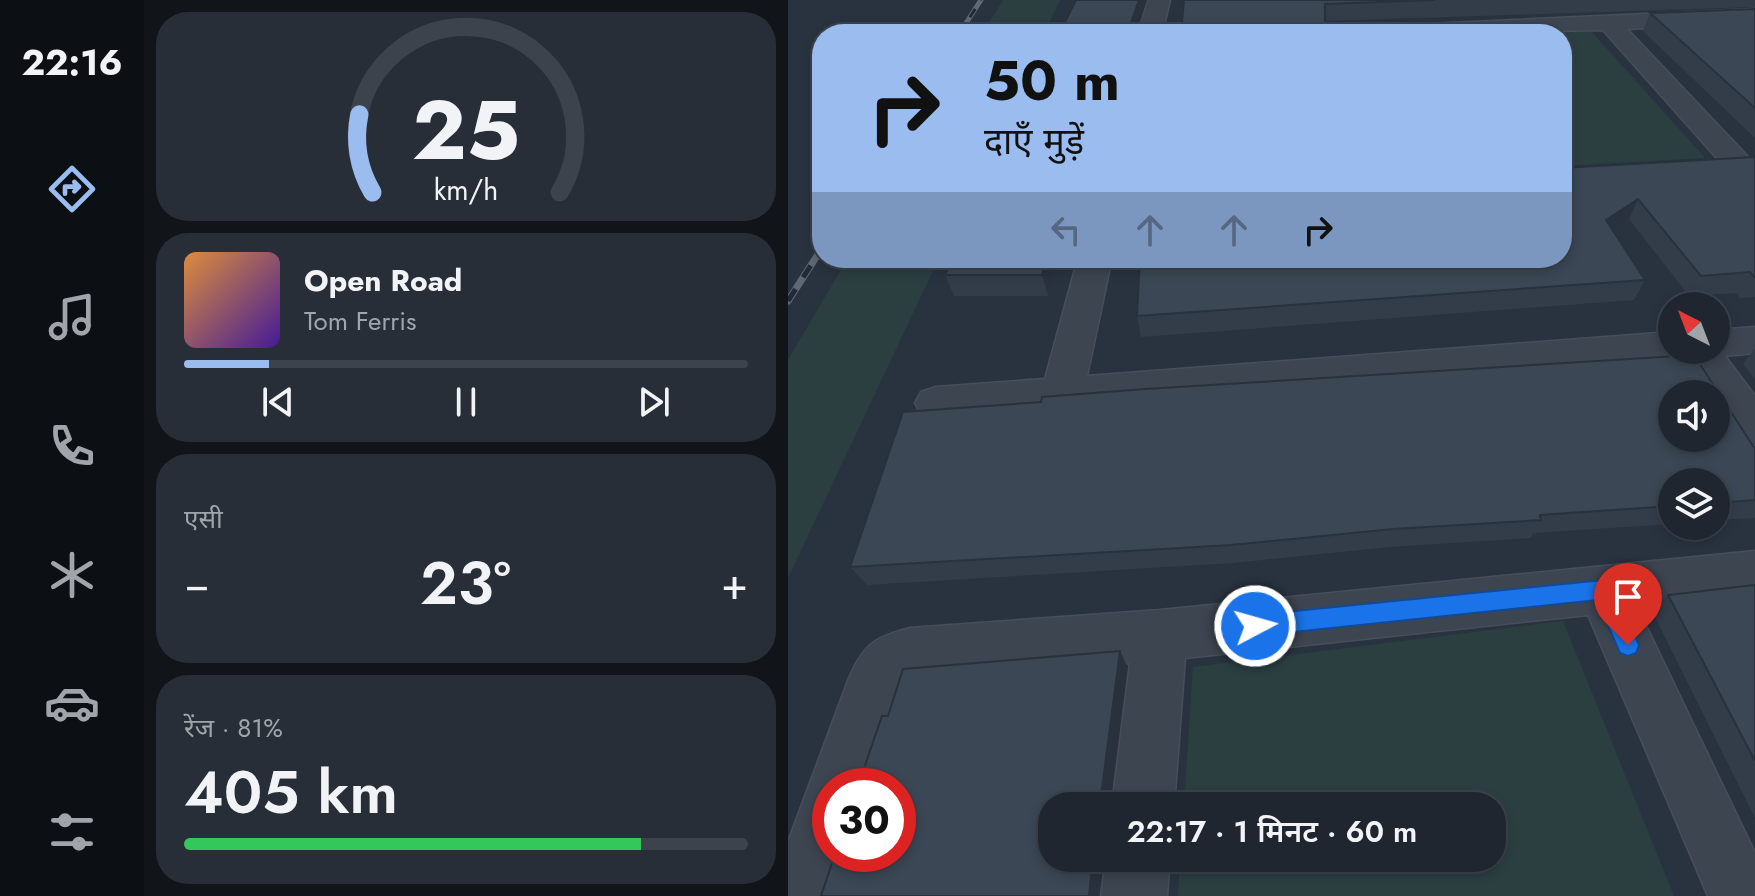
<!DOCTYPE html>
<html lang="hi">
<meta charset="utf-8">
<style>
:root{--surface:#1f2630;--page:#272e38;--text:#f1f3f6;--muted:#a1a5ab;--line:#3c434c;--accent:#9abcef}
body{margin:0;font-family:Jost,"Noto Sans Devanagari",sans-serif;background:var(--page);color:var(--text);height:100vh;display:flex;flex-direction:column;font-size:30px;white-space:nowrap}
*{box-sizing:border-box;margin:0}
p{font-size:26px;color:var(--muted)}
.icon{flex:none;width:44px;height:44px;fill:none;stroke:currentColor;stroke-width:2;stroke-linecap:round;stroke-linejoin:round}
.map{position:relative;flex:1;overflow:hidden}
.sheet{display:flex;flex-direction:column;gap:12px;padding:12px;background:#11151a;width:644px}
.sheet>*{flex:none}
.guide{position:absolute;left:24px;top:24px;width:760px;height:244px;border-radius:32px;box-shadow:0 4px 12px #0003,0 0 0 2px var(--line);background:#9abcef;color:#111;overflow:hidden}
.needle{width:52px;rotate:318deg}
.tools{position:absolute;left:870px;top:292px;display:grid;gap:16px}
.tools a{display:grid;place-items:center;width:72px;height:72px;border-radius:50%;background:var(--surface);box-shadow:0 4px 12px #0003,0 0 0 2px var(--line);font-size:40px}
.speed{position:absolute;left:24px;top:768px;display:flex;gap:16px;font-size:40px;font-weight:700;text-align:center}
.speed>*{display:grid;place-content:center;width:104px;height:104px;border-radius:50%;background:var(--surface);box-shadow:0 4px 12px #0003,0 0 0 2px var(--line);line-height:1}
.speed .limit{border:12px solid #d22;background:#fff;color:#111}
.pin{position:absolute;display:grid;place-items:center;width:68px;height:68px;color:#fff;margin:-82px -34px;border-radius:50% 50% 50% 0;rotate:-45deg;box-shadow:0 0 8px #0007}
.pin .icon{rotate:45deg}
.me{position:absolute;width:88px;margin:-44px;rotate:84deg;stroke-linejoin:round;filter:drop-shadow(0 0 6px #0008)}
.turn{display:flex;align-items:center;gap:28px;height:168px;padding:0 40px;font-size:36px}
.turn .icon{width:104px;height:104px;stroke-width:2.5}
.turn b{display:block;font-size:56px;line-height:68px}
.lanes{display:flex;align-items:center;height:76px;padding:0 40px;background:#0003;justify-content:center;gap:40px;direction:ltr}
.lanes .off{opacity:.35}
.big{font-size:60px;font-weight:600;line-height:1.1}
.sheet .tile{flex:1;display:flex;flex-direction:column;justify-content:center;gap:12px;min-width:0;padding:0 28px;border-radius:32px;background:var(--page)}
.sheet .dial{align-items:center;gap:0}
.dial svg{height:208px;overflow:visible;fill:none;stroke:var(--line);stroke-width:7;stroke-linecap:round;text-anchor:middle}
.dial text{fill:var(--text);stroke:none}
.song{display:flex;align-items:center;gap:24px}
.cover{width:96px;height:96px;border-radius:12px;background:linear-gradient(135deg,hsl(30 70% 55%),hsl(260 70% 35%))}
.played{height:8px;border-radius:4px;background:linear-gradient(90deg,var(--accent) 15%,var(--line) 15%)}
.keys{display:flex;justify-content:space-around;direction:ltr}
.heat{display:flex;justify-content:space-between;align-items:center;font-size:44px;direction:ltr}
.charge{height:12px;border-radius:6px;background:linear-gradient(90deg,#34c759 81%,var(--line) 0)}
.trip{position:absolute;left:250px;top:792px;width:468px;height:80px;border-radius:32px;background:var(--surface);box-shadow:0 4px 12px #0003,0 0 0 2px var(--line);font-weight:600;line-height:80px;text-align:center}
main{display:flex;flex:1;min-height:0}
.dock{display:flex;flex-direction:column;width:144px;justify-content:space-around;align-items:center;background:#0c0f13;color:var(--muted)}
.dock .icon{width:56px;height:56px}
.dock .active{color:var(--accent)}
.dock b{font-size:36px;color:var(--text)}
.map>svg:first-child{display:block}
.green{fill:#2b3f41}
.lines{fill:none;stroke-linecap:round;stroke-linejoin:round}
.minor-casing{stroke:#474e59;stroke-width:3}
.minor{fill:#3d4550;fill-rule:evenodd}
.rail-far1-casing{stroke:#5f6976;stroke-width:5}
.rail-casing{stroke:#5f6976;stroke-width:7}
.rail-far1{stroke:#222a35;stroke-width:3;stroke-dasharray:10;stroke-linecap:butt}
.rail{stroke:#222a35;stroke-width:5;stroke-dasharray:14;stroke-linecap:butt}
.wall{fill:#333d49}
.shaded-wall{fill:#29323c}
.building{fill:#3b4755;stroke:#29323c;stroke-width:2;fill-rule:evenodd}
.route{fill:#1a73e8;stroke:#114b97;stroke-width:2}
</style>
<main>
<nav class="dock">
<b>22:16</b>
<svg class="icon active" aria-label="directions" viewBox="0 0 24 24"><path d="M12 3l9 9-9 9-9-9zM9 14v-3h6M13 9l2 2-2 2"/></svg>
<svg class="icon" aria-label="music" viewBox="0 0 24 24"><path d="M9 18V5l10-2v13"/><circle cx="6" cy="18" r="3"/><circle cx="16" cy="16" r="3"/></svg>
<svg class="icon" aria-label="phone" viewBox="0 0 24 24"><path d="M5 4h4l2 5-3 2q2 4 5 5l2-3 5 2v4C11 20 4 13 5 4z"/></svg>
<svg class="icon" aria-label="climate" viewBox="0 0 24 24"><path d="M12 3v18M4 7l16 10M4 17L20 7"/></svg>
<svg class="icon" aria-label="car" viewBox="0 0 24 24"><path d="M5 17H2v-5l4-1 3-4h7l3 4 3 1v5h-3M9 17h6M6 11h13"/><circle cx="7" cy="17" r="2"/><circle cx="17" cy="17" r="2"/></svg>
<svg class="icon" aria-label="filters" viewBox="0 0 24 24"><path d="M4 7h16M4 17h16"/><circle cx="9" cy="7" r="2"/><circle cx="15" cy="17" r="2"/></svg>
</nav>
<section class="sheet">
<div class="tile dial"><svg viewBox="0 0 100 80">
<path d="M14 69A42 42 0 1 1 86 69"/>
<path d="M14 69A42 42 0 0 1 9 39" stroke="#9abcef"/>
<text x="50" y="56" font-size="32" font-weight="700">25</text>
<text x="50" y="72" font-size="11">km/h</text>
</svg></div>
<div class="tile">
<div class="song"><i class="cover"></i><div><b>Open Road</b><p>Tom Ferris</p></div></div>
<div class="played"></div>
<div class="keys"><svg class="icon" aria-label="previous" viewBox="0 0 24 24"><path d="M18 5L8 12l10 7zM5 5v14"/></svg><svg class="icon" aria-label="pause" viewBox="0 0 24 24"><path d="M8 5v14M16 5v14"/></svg><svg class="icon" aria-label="next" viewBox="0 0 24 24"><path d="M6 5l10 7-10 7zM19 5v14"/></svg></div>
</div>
<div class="tile"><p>एसी</p>
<div class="heat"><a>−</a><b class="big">23°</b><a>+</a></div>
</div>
<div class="tile"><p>रेंज · 81%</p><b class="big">405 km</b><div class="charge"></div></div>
</section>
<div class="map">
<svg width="967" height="896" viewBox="0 0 967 896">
<rect width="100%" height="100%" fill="#293340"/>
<g class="green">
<polygon points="215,0 272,0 256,34 194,34"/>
<polygon points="803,31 917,158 774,166 774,34 727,34"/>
<polygon points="60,258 151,258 0,578 0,360"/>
<polygon points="775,621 886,896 390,896 392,858 704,858 704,806 396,806 405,667"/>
</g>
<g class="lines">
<g class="minor-casing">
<g id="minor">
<polygon points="360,0 382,0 374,34 350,34"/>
<polygon points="967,9 967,23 839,29 964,161 967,165 964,173 942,173 815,30 561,34 573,27"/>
<path d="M290 258H324L299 376 884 332V350H928V330L967 327V353L937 356 967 396V445C948 438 928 415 928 394H921L896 356 148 419 133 414 127 403 133 392 148 387 257 379Z"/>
<path d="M967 551V597L850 609 967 853V896H920L800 615 397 658 386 806H324L342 663 121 681 112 693 81 786H42V854H60L46 896H0V842L61 678C76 644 87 637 122 628L372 610Z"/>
<polygon points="318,858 382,858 379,896 313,896"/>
</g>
</g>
<use href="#minor" class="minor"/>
<g class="rail-far1-casing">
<polyline id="rail-far1" points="171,34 193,0"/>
</g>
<g class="rail-casing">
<polyline id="rail" points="0,301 34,248"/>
</g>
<use href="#rail-far1" class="rail-far1"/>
<use href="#rail" class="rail"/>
</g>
<g class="wall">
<polygon points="396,0 967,0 967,7 537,21"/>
<polygon points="967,9 967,138 855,31 862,13"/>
<polygon points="967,157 967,297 952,298 948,293 901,296 841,219 825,230 857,280 846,300 353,337 349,316 774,168"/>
<polygon points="272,258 260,296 166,296 157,275"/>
<polygon points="967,348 967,379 955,364"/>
<polygon points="967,449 967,518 928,520 928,482 884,482 884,524 745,533 743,538 601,547 445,563 79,585 62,567"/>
<polygon points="967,587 967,818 864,611 880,595"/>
</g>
<g class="shaded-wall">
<polygon points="351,0 359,0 348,34 339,34"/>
<polygon points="850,199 841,219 810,241 818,220"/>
<polygon points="259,258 272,258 260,296 254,275"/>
<polygon points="332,651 339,666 321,803 324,806 317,806 313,796"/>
<polygon points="305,858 315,858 311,896 301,896"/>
</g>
<g class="building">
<polygon points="288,0 351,0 339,34 271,34"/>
<polygon points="396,0 647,0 537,4 537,34 393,34"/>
<polygon points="967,9 967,108 862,13"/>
<polygon points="967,157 967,277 966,277 962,272 913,276 850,199 818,220 857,280 349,316 352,258 774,258 774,168"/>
<polygon points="164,258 259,258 254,275 157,275"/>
<path d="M906 355 967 449V500L928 503V482H884V506L752 515 753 520 605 529 443 545 62 567 115 412 253 402 254 397 357 389ZM884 394H928V438H884Z"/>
<polygon points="966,585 967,587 967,761 880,595"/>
<polygon points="332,651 313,796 318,800 317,806 264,806 264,858 305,858 301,896 33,896 47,854 110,854 110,786 70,786 94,716 100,716 115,669"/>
</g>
<polygon class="route" points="815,580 823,583 851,645 848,653 840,656 832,653 809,600 467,636 459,633 456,626 459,618 467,615"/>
</svg>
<div class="tools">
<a><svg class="needle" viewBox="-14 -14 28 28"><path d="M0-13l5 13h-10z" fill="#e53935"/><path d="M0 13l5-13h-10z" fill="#a1a5ab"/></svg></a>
<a><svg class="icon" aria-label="sound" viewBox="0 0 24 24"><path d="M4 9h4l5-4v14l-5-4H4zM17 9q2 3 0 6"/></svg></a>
<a><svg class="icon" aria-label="layers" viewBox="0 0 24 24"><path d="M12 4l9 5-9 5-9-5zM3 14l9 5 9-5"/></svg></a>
</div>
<div class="speed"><div class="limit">30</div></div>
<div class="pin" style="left:840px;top:645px;background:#d93025"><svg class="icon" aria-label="arrive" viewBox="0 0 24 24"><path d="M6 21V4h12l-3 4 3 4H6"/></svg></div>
<svg class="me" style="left:467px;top:626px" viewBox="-20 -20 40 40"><circle r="17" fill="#1a73e8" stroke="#fff" stroke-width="3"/><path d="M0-11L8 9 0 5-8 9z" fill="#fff"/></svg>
<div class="trip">22:17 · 1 मिनट · 60 m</div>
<div class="guide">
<div class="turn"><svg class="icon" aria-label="right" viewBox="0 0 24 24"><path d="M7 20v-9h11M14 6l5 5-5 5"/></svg><div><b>50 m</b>दाएँ मुड़ें</div></div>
<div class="lanes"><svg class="icon off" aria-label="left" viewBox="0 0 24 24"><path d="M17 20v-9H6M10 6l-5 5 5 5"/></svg><svg class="icon off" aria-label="ahead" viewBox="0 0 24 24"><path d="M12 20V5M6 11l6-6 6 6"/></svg><svg class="icon off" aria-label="ahead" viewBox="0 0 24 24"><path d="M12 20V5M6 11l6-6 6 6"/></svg><svg class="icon" aria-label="right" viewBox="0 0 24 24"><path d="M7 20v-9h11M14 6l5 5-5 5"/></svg></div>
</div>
</div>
</main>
